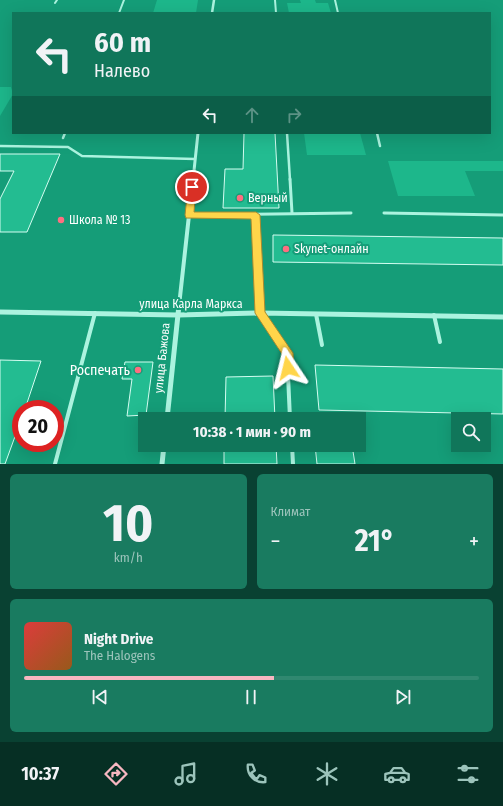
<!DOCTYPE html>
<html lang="ru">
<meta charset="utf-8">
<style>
:root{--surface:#10765a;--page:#197b60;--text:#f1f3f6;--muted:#9cc4bb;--line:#308870;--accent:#f7b7c1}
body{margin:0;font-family:"Fira Sans Condensed",sans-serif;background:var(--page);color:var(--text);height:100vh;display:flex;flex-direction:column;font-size:15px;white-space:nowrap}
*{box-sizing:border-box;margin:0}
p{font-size:13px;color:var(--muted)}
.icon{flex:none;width:22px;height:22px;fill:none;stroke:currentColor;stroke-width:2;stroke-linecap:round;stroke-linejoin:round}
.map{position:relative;height:464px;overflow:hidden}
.panel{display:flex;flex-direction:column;gap:10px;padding:10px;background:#094132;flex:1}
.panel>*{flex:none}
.guide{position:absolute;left:12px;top:12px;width:479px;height:122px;border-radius:0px;box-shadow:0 4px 16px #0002;background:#10765a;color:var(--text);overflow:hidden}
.controls{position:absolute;left:451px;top:412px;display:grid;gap:8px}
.controls a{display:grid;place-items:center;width:40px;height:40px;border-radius:0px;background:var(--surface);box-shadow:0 4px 16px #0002;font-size:20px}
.speed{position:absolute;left:12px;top:400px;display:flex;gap:8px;font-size:20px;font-weight:700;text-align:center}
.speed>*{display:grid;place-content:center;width:52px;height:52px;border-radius:50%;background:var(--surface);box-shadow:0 4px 16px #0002;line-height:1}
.speed .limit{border:6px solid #d22;background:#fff;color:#111}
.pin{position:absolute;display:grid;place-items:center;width:34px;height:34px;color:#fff;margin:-17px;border:2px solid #fff;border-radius:50%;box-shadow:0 1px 4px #0007}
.me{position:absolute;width:44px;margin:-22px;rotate:350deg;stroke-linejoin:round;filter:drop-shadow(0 0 3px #0008)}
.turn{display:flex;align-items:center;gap:14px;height:84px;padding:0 16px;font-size:18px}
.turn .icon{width:52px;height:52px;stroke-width:2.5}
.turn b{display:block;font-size:28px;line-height:34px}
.lanes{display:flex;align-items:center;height:38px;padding:0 16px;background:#0003;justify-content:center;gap:20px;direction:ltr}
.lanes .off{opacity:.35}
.big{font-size:30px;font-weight:700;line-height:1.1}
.panel .tile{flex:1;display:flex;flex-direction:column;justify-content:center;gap:6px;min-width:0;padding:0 14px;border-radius:6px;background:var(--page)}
.panel .dial{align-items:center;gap:0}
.dial b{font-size:52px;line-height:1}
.song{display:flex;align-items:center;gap:12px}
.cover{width:48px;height:48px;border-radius:6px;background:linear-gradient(135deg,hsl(0 70% 55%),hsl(30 70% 35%))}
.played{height:4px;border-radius:2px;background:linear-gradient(90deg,var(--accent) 55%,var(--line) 55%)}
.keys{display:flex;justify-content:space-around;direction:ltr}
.heat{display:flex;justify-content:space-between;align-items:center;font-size:22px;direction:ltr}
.panel .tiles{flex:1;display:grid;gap:10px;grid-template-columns:1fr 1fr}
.tile:last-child{grid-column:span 2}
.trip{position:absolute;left:138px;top:412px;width:228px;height:40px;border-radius:0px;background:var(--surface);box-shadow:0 4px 16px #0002;font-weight:700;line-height:40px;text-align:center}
.menu{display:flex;height:64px;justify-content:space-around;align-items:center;background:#062f24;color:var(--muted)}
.menu .icon{width:28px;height:28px}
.menu .on{color:var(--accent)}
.menu b{font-size:18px;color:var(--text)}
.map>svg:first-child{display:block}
.green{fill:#1db78b}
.building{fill:#23bc91;stroke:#d4fdf1}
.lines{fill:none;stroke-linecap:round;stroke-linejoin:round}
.lane-far3{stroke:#abf3df;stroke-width:2}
.lane-far2{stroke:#abf3df;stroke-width:2.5}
.lane-far1{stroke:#abf3df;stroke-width:3}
.lane{stroke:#abf3df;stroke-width:4}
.street-far3{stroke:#abf3df;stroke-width:2.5}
.street-far2{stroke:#abf3df;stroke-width:3}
.street-far1{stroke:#abf3df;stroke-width:4}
.street{stroke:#abf3df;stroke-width:5}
.route{fill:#ffd54a;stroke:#a68a30}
.poi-dot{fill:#ff6e80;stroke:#159d78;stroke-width:1.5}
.labels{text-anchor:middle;stroke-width:4;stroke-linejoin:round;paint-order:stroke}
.poi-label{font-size:12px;fill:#fff;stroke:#159d78;text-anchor:start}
.street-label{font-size:12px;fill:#fff;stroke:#159d78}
.near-poi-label{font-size:14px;fill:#fff;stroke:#159d78;text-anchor:end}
</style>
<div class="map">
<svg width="503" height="464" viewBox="0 0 503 464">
<rect width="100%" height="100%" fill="#159d78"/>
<g class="green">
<polygon points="157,0 198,0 196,13 153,13"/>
<polygon points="300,0 315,0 316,3 328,3 331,13 289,13 287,3 301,3"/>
<polygon points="0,87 11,87 13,94 0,116"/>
<polygon points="304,133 360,133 366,155 307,155"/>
<polygon points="388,161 503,161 503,171 465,171 475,196 398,196"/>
</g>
<g class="building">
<polygon points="244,133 275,133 279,208 223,208 225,169 243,169"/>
<polygon points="0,154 60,154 27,232 0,232 0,199 14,171 0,171"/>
<polygon points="273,235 503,238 503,265 273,262"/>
<polygon points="0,360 41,361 25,409 21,409 21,420 5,464 0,464"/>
<polygon points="125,362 153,362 146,415 127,416 132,379 122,379"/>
<polygon points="315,365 503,369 503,414 319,410"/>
<polygon points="273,376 275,419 225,419 226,377"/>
<polygon points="224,445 276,445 277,464 224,464"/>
<polygon points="315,445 352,445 355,464 317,464"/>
</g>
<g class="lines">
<g class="lane-far3">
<polyline points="275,0 276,13"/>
<polyline points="335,0 338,13"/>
<polyline points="55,3 57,0"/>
<polyline points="119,13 124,0"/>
</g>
<g class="lane-far2">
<polyline points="287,133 290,180"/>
<polyline points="377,133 380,146"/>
<polyline points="63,138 65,133"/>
<polyline points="0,146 68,147 82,156 195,159"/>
</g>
<g class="lane-far1">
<polyline points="290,179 292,213"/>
<polyline points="384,213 503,215"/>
<polyline points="189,215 351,213"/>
<polyline points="256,215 260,306"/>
</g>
<g class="lane">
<polyline points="260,305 260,313 287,353 290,419"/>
<polyline points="316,314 322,345"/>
<polyline points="434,315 440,342"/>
<polyline points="292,445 293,464"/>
<polyline points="55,464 95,313"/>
</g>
<polyline class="street-far3" points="212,13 214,0"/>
<polyline class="street-far2" points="193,180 198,133"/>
<polyline class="street-far1" points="179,306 193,179"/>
<g class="street">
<polyline points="0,312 178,315 260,313 503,317"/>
<polyline points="167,419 179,305"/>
<polyline points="162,464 164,445"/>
</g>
</g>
<polygon class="route" points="192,184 196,187 194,212 256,212 260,215 265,312 293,353 294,368 292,372 288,373 284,372 282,354 255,313 251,219 186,218 185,215 188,187"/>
<g class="poi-dot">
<circle cx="240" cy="198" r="4"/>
<circle cx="61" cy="220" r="4"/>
<circle cx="286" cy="249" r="4"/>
<circle cx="138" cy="370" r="4"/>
</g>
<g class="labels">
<g class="poi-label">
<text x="248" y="202">Верный</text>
<text x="69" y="224">Школа № 13</text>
<text x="294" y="253">Skynet-онлайн</text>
</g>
<g class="street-label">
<text x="191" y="308">улица Карла Маркса</text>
<text transform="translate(162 358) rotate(-84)" y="4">улица Бажова</text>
</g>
<g class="near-poi-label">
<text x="130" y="375">Роспечать</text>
</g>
</g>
</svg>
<div class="controls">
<a><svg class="icon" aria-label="search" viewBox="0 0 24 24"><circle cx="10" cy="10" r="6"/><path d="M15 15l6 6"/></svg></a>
</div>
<div class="speed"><div class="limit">20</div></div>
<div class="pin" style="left:192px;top:187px;background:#d93025"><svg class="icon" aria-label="arrive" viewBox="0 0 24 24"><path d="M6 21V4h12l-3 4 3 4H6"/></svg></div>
<svg class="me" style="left:288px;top:368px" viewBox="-20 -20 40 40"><path d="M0-17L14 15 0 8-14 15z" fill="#ffd54a" stroke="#fff" stroke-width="4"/></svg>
<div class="trip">10:38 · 1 мин · 90 m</div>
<div class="guide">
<div class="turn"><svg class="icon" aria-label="left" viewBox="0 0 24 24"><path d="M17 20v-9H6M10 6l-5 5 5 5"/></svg><div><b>60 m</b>Налево</div></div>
<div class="lanes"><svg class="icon" aria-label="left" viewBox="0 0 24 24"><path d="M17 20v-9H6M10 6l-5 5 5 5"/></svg><svg class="icon off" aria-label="ahead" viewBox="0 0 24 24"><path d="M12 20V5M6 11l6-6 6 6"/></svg><svg class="icon off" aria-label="right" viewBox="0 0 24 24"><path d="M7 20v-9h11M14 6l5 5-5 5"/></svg></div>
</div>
</div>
<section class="panel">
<div class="tiles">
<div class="tile dial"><b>10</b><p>km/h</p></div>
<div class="tile"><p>Климат</p>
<div class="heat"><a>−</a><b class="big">21°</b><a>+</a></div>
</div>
<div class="tile">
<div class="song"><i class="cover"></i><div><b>Night Drive</b><p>The Halogens</p></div></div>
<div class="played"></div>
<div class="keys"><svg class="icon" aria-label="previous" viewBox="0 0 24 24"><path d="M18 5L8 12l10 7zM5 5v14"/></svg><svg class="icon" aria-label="pause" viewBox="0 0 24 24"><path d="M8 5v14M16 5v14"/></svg><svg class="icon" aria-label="next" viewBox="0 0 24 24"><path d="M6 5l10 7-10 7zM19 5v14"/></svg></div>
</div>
</div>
</section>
<nav class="menu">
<b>10:37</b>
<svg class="icon on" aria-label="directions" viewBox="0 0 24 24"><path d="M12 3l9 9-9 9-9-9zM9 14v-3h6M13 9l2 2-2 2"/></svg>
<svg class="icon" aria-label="music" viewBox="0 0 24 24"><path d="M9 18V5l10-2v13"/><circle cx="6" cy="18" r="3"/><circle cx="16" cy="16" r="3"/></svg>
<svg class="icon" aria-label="phone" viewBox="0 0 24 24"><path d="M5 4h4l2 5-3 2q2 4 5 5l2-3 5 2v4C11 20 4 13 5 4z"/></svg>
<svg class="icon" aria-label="climate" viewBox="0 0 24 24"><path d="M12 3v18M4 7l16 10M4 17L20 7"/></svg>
<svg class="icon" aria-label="car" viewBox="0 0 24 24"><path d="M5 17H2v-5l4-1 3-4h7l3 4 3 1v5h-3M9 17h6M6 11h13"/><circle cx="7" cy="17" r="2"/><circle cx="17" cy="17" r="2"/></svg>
<svg class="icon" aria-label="filters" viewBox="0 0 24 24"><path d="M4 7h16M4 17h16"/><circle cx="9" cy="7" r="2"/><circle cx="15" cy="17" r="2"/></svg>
</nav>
